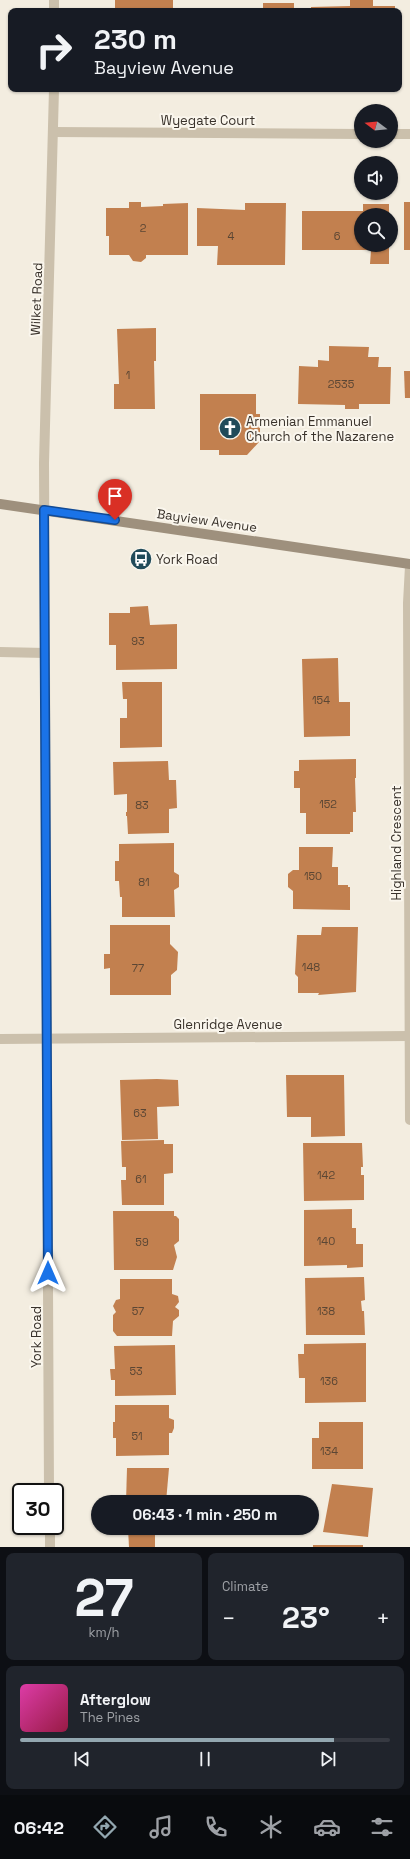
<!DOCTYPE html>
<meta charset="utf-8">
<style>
:root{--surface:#171b24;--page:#20242c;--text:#f1f3f6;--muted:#9ea1a6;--line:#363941;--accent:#93a7b0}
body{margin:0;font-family:"Space Grotesk",sans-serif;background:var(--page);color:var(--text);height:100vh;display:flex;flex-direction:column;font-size:15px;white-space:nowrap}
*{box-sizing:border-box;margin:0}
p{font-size:13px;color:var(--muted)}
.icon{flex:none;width:22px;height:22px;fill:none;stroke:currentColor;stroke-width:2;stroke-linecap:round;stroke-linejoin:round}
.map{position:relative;height:1547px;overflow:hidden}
.side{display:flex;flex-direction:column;gap:6px;padding:6px;background:#0d0f14;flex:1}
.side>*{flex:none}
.banner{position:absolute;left:8px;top:8px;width:394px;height:84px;border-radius:8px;box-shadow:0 1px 3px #0004;background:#171b24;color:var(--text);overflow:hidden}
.needle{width:26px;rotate:286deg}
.tools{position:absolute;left:354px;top:104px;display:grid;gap:8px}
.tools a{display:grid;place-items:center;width:44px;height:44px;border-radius:50%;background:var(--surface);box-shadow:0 1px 3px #0004;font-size:20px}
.speed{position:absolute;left:12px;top:1483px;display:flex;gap:8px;font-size:20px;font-weight:700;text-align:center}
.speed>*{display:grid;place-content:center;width:52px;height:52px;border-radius:50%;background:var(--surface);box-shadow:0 1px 3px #0004;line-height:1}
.speed .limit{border:2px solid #111;border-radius:6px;background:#fff;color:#111}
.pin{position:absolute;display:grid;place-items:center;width:34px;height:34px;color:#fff;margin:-41px -17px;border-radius:50% 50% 50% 0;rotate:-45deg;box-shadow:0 0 4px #0007}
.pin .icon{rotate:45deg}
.me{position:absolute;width:44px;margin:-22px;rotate:0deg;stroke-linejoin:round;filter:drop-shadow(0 0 3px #0008)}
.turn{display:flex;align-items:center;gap:14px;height:84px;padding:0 20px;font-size:18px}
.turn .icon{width:52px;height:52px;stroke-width:2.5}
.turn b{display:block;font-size:28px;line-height:34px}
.big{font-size:30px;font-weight:700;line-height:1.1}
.side .tile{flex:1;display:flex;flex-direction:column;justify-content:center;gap:6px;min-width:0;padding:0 14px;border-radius:8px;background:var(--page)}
.side .dial{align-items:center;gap:0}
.dial b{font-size:52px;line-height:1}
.song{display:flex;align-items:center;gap:12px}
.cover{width:48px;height:48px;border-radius:6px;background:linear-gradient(135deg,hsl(320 70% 55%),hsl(340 70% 35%))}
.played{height:4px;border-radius:2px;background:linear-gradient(90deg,var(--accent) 85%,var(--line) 85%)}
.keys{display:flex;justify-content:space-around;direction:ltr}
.heat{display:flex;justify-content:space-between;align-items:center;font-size:22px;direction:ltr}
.side .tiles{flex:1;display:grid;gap:6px;grid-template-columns:1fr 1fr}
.tile:last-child{grid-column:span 2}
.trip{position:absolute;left:91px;top:1495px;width:228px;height:40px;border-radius:20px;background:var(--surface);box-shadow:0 1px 3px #0004;font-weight:700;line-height:40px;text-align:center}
.dock{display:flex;height:64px;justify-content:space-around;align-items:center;background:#090b0e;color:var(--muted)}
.dock .icon{width:28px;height:28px}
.dock .active{color:var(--accent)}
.dock b{font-size:18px;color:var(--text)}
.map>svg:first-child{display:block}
.building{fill:#c2804f}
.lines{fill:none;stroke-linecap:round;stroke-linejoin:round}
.service{stroke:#cbc0ac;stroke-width:10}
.minor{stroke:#cbc0ac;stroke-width:10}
.secondary{stroke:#9e907d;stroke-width:10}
.route-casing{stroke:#114b97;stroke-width:10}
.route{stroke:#1a73e8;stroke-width:7}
.labels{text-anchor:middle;stroke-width:4;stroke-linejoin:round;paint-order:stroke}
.number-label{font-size:11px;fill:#5b4634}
.street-label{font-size:13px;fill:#39322b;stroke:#faf6ed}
.poi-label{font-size:13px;fill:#39322b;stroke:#faf6ed;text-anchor:start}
</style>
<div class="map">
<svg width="410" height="1547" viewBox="0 0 410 1547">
<rect width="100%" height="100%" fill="#f3ede0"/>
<g class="building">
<polygon points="115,0 173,0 173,8 189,8 189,11 108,11 108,8 115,8"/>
<polygon points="350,0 373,0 373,6 395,6 395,11 311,11 311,7 350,6"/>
<polygon points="263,3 294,3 294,11 208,11 208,9 263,9"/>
<polygon points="129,202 141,202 141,207 163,206 163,204 188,203 188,255 146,255 146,258 141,262 133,261 129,255 109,255 109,236 106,236 106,208 129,208"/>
<rect x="404" y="202" width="6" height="48"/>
<polygon points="245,203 286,203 285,265 217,265 218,246 197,246 197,208 245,210"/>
<polygon points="363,204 389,204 389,215 361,215 361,245 389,245 389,264 370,264 371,250 302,250 302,211 363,211"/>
<polygon points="156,328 156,361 154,361 155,409 114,409 114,384 119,384 117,329"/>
<polygon points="329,346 369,347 368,357 379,357 378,367 391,367 390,404 359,404 359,409 345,409 345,405 298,404 299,366 318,367 318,360 329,361"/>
<polygon points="404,371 410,371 410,398 405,398"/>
<polygon points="200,394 256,394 256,414 260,414 260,441 247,455 219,455 219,450 200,450"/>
<polygon points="148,606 150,625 177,624 177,669 116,670 116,645 109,645 109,613 130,613 130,607"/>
<polygon points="338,658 339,702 350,702 350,736 304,737 302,659"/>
<polygon points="122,682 162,682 162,747 120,748 120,718 127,718 127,699 123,699"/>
<polygon points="356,759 356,778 355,778 356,812 353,812 353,832 350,832 350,834 306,834 306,813 300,813 300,788 294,788 294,771 299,771 299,760"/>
<polygon points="168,761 169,780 176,780 177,808 169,809 169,833 128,834 127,816 126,816 126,812 127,812 127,794 114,795 113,762"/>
<polygon points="174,843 174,872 179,875 179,887 174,890 175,917 122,917 122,897 120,897 119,881 115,881 115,861 119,861 119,844"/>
<polygon points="299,847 333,847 332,867 338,867 338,885 348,885 348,887 350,887 350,910 293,909 293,891 288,887 288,874 293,870 299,870"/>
<polygon points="110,925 170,925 170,944 178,952 177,970 171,975 171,995 110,995 110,968 104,969 104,954 110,954"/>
<polygon points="322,927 358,927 356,992 318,995 319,993 298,993 298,977 295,974 297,935 321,935"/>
<polygon points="286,1075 344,1075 345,1136 311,1137 311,1117 287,1117"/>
<polygon points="157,1079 178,1080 179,1106 157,1107 158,1139 122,1140 120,1080"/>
<polygon points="164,1140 164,1144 173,1144 173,1173 164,1174 164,1205 122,1205 121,1180 126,1180 126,1167 122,1167 121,1141"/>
<polygon points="303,1143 362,1143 363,1167 361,1167 361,1175 364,1175 364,1200 304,1201"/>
<polygon points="352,1209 352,1228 356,1228 356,1244 363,1244 363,1267 347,1268 347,1265 304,1266 304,1210"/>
<polygon points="113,1211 174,1211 174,1216 176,1216 179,1219 179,1241 174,1245 177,1257 173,1270 114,1270"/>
<polygon points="364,1277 365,1300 361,1301 362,1311 364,1311 365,1335 306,1335 305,1278"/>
<polygon points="120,1279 172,1279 172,1294 178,1296 179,1302 175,1307 179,1310 179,1316 173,1321 172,1336 117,1336 113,1331 113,1315 116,1312 113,1306 116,1300 120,1299"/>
<polygon points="366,1343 366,1402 305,1403 305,1378 299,1378 298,1354 304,1354 304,1344"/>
<polygon points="175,1345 176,1395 115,1396 115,1380 111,1380 110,1369 115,1369 114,1346"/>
<polygon points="115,1405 169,1405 169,1418 174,1420 174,1428 172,1433 169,1433 169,1455 116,1456 116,1438 113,1438 113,1422 115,1422"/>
<polygon points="319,1422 363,1422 363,1469 312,1469 312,1438 319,1438"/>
<polygon points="127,1468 169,1468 166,1502 126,1502"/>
<polygon points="332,1484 373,1488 368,1537 323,1532"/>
<polygon points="128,1529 155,1529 155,1547 129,1547"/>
<rect x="313" y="1545" width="50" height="2"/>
</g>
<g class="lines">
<polyline class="service" points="0,652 45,653"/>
<g class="minor">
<polyline points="54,11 54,0"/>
<polyline points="54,132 361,134"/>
<polyline points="391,134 410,134"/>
<polyline points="410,566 408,603 410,1120"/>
<polyline points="0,1039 409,1036"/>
<polyline points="49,1492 44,463 54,89"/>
<polyline points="50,1526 50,1547"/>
</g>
<polyline class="secondary" points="0,504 410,564"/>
</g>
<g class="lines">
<g class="route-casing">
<polyline id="route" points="48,1273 44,510 115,520"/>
</g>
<use href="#route" class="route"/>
</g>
<defs>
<g id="church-disc" transform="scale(1.15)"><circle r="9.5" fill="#214b5a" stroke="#faf6ed"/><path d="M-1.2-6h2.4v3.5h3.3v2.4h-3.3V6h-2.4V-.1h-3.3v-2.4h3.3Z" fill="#fff"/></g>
<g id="bus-disc" transform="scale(1.15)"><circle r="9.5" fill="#214b5a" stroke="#faf6ed"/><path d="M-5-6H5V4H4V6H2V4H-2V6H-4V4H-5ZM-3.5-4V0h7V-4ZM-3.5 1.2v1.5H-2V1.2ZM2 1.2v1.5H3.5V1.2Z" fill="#fff"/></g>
</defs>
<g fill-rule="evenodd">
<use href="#church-disc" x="230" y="428"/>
<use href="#bus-disc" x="141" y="559"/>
</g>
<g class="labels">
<g class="number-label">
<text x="143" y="232">2</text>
<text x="231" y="240">4</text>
<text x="337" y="240">6</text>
<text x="128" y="379">1</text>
<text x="341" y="388">2535</text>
<text x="138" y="645">93</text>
<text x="321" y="704">154</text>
<text x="328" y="808">152</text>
<text x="142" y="809">83</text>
<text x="313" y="880">150</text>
<text x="144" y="886">81</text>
<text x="311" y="971">148</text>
<text x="138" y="972">77</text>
<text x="140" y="1117">63</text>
<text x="326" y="1179">142</text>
<text x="141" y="1183">61</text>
<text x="326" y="1245">140</text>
<text x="142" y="1246">59</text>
<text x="138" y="1315">57</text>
<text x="326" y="1315">138</text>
<text x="136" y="1375">53</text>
<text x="329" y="1385">136</text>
<text x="137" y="1440">51</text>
<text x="329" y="1455">134</text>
</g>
<g class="street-label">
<text x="208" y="125">Wyegate Court</text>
<text transform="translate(36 299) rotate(-88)" y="5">Wilket Road</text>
<text transform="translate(207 520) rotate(8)" y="5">Bayview Avenue</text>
<text transform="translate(396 843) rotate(-90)" y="5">Highland Crescent</text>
<text x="228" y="1029">Glenridge Avenue</text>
<text transform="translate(36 1337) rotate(-90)" y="5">York Road</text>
</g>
<g class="poi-label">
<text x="246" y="426">Armenian Emmanuel<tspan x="246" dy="15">Church of the Nazarene</tspan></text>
<text x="156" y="564">York Road</text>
</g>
</g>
</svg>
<div class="tools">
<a><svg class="needle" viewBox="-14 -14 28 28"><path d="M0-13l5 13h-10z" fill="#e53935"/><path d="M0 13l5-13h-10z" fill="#9ea1a6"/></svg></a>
<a><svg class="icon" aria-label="sound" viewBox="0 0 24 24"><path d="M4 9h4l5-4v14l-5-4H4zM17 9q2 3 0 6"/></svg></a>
<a><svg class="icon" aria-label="search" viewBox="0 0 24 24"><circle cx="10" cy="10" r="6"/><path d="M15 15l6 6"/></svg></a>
</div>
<div class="speed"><div class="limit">30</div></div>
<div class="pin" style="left:115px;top:520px;background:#d93025"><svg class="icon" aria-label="arrive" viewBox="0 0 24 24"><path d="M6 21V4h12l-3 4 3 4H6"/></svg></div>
<svg class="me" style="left:48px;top:1273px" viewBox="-20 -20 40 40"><path d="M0-17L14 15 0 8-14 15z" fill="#1a73e8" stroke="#fff" stroke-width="4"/></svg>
<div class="trip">06:43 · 1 min · 250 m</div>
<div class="banner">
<div class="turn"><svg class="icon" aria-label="right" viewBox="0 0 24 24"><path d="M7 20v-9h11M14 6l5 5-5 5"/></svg><div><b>230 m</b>Bayview Avenue</div></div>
</div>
</div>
<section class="side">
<div class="tiles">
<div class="tile dial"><b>27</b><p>km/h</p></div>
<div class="tile"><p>Climate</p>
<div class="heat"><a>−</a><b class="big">23°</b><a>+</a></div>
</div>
<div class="tile">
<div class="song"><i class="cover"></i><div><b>Afterglow</b><p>The Pines</p></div></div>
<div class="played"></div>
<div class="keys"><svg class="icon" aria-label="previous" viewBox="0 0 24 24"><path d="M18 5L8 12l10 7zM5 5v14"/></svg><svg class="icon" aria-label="pause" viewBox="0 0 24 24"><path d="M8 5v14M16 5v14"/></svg><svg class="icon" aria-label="next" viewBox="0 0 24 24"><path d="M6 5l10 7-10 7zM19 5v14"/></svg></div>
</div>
</div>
</section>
<nav class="dock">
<b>06:42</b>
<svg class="icon active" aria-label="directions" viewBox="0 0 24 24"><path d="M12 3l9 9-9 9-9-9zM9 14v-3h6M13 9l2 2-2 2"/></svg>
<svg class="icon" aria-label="music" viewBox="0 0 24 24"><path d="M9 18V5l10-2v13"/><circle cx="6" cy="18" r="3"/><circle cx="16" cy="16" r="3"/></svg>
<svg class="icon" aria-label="phone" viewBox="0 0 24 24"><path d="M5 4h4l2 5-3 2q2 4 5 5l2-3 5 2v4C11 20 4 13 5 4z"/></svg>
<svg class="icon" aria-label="climate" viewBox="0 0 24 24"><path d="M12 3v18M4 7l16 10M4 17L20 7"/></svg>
<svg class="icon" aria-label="car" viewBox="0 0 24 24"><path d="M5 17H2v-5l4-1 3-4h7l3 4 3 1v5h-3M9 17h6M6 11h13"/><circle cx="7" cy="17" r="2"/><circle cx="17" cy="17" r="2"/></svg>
<svg class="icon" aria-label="filters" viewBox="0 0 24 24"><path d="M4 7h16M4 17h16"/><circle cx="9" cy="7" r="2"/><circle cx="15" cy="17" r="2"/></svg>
</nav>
